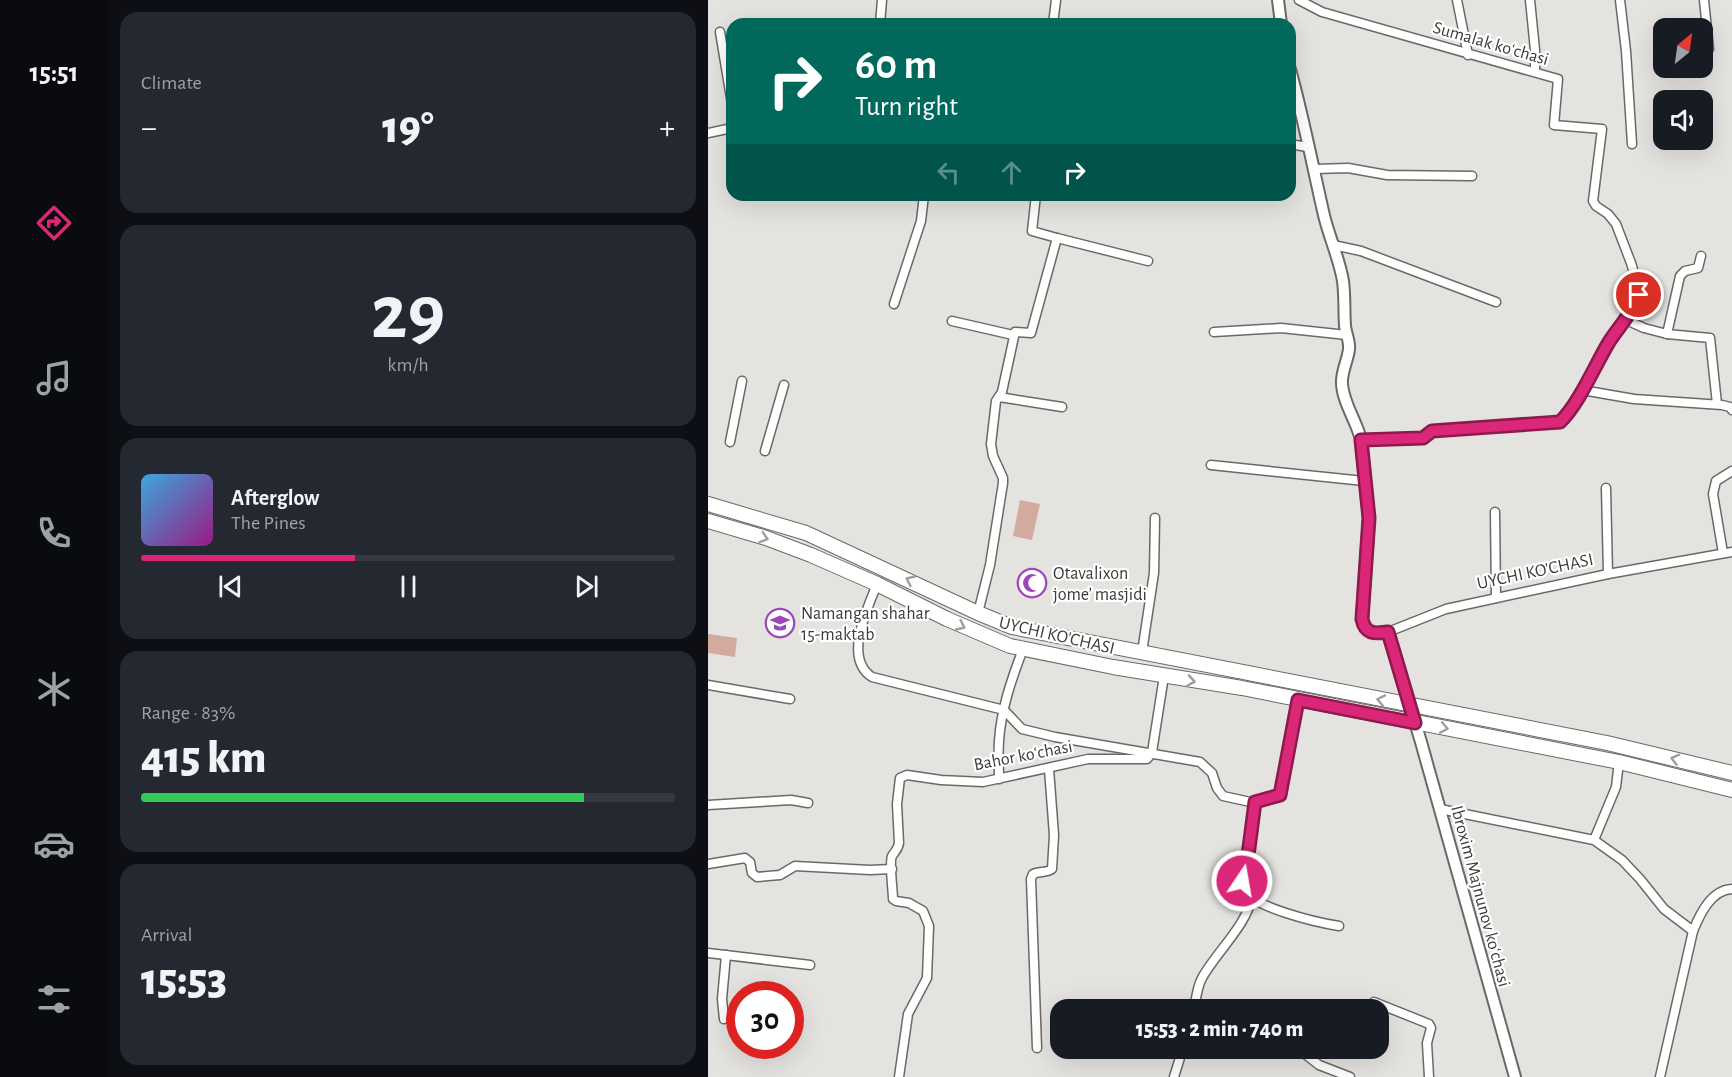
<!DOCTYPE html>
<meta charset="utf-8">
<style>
:root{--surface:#171b24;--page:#242831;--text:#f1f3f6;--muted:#9ea1a6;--line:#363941;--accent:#db2777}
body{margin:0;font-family:"Alegreya Sans",sans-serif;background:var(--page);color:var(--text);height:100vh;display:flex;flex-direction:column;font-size:22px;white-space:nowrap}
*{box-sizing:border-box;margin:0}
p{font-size:20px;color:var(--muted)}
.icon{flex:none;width:33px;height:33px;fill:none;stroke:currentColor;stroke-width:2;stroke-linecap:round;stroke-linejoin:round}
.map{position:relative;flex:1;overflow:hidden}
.panel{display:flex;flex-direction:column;gap:12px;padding:12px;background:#0d0f14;width:600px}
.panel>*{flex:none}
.hud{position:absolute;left:18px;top:18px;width:570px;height:183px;border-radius:18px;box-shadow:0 6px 24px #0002;background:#00695c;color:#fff;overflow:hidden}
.needle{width:39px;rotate:29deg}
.buttons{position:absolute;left:945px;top:18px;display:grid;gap:12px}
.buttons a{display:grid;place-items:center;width:60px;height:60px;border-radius:12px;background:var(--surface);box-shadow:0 6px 24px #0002;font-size:30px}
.speed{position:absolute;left:18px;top:981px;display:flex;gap:12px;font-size:30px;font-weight:700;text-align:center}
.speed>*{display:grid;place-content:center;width:78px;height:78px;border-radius:50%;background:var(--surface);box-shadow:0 6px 24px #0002;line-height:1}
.speed .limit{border:9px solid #d22;background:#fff;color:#111}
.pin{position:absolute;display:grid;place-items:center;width:51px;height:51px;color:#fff;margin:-26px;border:3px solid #fff;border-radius:50%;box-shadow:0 2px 6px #0007}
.me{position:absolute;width:66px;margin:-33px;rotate:12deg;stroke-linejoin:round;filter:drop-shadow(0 0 4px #0008)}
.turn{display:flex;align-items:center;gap:21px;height:126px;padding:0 30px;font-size:27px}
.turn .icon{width:78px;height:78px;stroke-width:2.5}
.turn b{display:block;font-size:42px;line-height:51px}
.lanes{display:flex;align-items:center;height:57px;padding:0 30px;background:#0003;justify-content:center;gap:30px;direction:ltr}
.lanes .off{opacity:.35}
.big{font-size:45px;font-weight:800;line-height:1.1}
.panel .widget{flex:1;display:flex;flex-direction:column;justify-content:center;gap:9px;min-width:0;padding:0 21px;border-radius:18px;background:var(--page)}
.panel .dial{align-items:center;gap:0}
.dial b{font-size:78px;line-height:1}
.song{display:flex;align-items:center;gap:18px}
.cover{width:72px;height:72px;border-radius:9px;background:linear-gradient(135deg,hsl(200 70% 55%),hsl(310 70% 35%))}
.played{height:6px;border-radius:3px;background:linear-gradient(90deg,var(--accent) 40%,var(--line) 40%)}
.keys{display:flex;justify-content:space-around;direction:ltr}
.heat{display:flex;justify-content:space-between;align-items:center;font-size:33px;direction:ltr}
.charge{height:9px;border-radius:4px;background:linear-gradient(90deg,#34c759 83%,var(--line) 0)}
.trip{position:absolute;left:342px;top:999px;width:339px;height:60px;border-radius:18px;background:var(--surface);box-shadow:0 6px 24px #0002;font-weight:800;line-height:60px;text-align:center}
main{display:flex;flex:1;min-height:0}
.tab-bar{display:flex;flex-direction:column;width:108px;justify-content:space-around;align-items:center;background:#090b0e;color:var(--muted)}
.tab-bar .icon{width:42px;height:42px}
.tab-bar .current{color:var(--accent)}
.tab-bar b{font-size:27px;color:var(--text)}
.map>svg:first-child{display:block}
.park{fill:#d2ab9e}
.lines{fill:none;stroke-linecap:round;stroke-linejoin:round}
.minor-casing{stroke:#6a6966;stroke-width:11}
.tertiary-casing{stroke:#6a6966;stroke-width:14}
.primary-casing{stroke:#6a6966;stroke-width:16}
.minor{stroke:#fff;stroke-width:8}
.tertiary{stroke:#fff;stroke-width:10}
.primary{stroke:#fff;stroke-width:14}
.oneway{stroke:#9e9e9c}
.route-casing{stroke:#8e194d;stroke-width:15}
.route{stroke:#db2777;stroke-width:10}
.labels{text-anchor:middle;stroke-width:4.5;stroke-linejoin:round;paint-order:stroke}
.street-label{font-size:18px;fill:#3c3c3a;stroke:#fff}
.poi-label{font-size:18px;fill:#3c3c3a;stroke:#fff;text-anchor:start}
</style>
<main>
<nav class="tab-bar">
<b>15:51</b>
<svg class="icon current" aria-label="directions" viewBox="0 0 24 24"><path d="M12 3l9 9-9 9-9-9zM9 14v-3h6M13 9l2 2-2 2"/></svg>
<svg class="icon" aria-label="music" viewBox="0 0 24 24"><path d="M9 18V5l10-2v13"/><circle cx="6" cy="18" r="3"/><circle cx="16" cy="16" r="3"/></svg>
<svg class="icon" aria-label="phone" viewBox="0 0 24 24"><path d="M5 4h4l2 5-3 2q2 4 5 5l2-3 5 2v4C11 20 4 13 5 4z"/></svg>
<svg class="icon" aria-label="climate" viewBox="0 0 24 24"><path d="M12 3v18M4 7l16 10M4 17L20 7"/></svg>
<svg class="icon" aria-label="car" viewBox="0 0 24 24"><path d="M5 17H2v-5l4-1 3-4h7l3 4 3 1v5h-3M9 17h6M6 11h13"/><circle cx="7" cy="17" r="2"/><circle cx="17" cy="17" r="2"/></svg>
<svg class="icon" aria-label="filters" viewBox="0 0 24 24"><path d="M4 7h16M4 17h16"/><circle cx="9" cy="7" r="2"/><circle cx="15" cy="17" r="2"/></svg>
</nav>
<section class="panel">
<div class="widget"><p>Climate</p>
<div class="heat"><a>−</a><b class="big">19°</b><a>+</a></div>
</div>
<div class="widget dial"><b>29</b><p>km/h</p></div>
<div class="widget">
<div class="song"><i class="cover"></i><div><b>Afterglow</b><p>The Pines</p></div></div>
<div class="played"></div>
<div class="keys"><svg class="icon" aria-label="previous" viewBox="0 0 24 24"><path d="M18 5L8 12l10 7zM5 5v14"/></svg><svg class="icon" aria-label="pause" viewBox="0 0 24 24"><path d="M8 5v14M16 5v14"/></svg><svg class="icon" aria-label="next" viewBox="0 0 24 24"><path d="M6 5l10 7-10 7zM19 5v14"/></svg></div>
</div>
<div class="widget"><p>Range · 83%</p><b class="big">415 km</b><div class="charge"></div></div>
<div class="widget"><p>Arrival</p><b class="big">15:53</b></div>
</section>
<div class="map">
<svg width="1024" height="1077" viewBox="0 0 1024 1077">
<rect width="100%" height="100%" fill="#e4e3e0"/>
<g class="park">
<polygon points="312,500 332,504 324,540 305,536"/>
<polygon points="0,634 29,638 27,657 0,653"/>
</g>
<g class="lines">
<g class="minor-casing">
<g id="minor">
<polyline points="591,0 614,12 850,79 846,125 894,129 885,201 888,206 900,214 908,224 923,263 932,293 928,304 899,345 860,412 852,422 724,431 715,437 653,440"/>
<polyline points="749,0 760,55"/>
<polyline points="822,0 827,50 827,71"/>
<polyline points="912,0 918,51 924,144"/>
<polyline points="996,0 1001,49"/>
<polyline points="172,24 174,0"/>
<polyline points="345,24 348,0"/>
<polyline points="12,32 24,104"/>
<polyline points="0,133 24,128"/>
<polyline points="582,144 599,147"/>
<polyline points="607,169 640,168 679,175 764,176"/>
<polyline points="349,238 440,261"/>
<polyline points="625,245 653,251 788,302"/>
<polyline points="186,304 213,221 216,195"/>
<polyline points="916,319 936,328 959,334 1002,338 1009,404"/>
<polyline points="244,321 305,335"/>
<polyline points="506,332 573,328 639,335"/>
<polyline points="959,334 972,276 977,271 990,268 993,256"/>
<polyline points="874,390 926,399 1014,405 1022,407 1024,410"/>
<polyline points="291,397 354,407"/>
<polyline points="22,442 34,381"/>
<polyline points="57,451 76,385"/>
<polyline points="503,465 656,481"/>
<polyline points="898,488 900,574"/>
<polyline points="787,512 788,598"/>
<polyline points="1015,553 1005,494 1008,481 1024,471"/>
<path d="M169 584C159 610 135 658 164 677L296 710 314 729 347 737 492 762 504 773 509 788 515 796 547 803 572 795 589 700"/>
<polyline points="270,613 282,565 295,483 295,478 285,456 283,444 288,401 294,392 307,332 323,333 349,238 324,231 328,195"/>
<polyline points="680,632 738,609 900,574 1024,552"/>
<polyline points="434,652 446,573 447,518"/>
<polyline points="0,685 82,699"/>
<path d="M291 779C291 766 290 753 291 741 293 709 304 678 315 649"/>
<path d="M547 803C545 818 544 834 541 849 539 860 532 876 534 886 539 907 612 923 631 926"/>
<polyline points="0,805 83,800 100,803"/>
<polyline points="732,809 886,840 914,860 932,879 956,909 985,931"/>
<polyline points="886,840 908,787 911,762"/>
<polyline points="0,864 37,858 42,862 44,873 49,877 72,875 87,866 162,870 184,869"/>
<polyline points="0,953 102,965"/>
<polyline points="666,1002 721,1024 723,1028 719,1043 721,1077"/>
<path d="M486 1010C488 999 489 987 494 978 507 954 541 922 543 898"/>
<polyline points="16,1019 14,999 18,955"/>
<path d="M329 1048 323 879 325 874C331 871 339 873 344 869L346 835 341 769"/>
<polyline points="582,1048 597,1054 611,1065 642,1077"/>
<path d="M191 1077 200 1014 219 978 221 926 215 911 201 903 188 901 185 899C185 891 181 862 184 856 187 851 190 850 191 843L189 804 192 778 199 775 233 780 275 782 380 759H439L444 753 445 746 456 676"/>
<polyline points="466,1077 475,1048"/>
<path d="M952 1077 985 931C992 914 1003 890 1024 889"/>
</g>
</g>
<g class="tertiary-casing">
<g id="tertiary">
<polyline points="570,0 573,24"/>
<path d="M582 69C595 116 604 163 615 211 620 235 631 257 635 281 637 296 636 311 637 326 638 334 642 342 641 349 640 360 633 372 634 384 635 403 649 422 653 440L661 518 654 619C657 634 666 634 680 632L713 742 807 1077"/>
</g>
</g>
<g class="primary-casing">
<g id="primary">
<polyline points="0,504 98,533 270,613 304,627 899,743 1024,773"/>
<polyline points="0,521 58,538 103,555 169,584 239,619 302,646 405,667 534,688 911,762 1024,790"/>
</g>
</g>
<use href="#minor" class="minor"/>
<use href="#tertiary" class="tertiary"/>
<use href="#primary" class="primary"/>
</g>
<defs><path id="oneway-chevron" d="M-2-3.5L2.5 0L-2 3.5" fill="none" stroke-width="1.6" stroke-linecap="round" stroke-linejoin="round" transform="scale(1.5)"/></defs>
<g class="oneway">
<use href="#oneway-chevron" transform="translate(56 538) rotate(18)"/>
<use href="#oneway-chevron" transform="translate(202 580) rotate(-155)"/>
<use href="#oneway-chevron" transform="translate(253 626) rotate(25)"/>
<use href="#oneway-chevron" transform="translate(483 681) rotate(9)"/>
<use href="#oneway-chevron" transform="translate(673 700) rotate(-169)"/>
<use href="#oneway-chevron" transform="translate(736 728) rotate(11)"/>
<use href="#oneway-chevron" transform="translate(967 759) rotate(-166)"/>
</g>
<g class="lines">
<g class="route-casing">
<path id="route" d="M534 881 541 848 547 802 572 795 590 700 707 723 680 632C666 634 657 634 654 619L661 518 653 440 715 438 724 431 852 422C871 404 887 365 901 342 910 328 927 309 931 295"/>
</g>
<use href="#route" class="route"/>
</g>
<defs>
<g id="mosque-ring" transform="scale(1.5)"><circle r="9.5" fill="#fff" stroke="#9c49b8" stroke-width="1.5"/><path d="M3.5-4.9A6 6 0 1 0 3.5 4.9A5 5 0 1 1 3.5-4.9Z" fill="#9c49b8"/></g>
<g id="school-ring" transform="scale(1.5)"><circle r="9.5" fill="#fff" stroke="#9c49b8" stroke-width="1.5"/><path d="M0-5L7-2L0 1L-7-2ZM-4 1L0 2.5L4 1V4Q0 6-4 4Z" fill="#9c49b8"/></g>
</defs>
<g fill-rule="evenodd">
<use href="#mosque-ring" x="324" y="583"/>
<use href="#school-ring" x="72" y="623"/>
</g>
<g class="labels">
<g class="street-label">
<text transform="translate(783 43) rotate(16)" y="6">Sumalak koʻchasi</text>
<text transform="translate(827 571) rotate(-12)" y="6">UYCHI KO'CHASI</text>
<text transform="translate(349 635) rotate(13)" y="6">UYCHI KO'CHASI</text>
<text transform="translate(315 755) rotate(-11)" y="6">Bahor koʻchasi</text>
<text transform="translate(773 896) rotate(75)" y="6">Ibroxim Majnunov koʻchasi</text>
</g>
<g class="poi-label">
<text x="345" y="579">Otavalixon<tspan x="345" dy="21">jome’ masjidi</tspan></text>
<text x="93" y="619">Namangan shahar<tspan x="93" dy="21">15-maktab</tspan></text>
</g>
</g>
</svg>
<div class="buttons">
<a><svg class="needle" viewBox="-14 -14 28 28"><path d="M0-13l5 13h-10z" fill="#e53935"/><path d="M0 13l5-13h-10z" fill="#9ea1a6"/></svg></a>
<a><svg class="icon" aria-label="sound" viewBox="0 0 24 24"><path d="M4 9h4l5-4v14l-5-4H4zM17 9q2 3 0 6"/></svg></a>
</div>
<div class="speed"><div class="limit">30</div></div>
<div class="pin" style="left:931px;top:295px;background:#d93025"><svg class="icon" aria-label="arrive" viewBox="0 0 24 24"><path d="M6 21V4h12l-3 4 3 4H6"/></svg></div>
<svg class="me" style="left:534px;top:881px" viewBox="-20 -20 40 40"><circle r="17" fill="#db2777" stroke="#fff" stroke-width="3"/><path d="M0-11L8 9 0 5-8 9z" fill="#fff"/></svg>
<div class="trip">15:53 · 2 min · 740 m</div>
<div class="hud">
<div class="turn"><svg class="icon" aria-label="right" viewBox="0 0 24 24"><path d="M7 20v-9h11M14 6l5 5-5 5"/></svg><div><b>60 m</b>Turn right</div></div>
<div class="lanes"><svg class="icon off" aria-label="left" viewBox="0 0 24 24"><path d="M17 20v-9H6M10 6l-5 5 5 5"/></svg><svg class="icon off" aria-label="ahead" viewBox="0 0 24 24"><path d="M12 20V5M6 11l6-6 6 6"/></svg><svg class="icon" aria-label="right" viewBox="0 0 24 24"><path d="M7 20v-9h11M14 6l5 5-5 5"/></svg></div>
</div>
</div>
</main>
